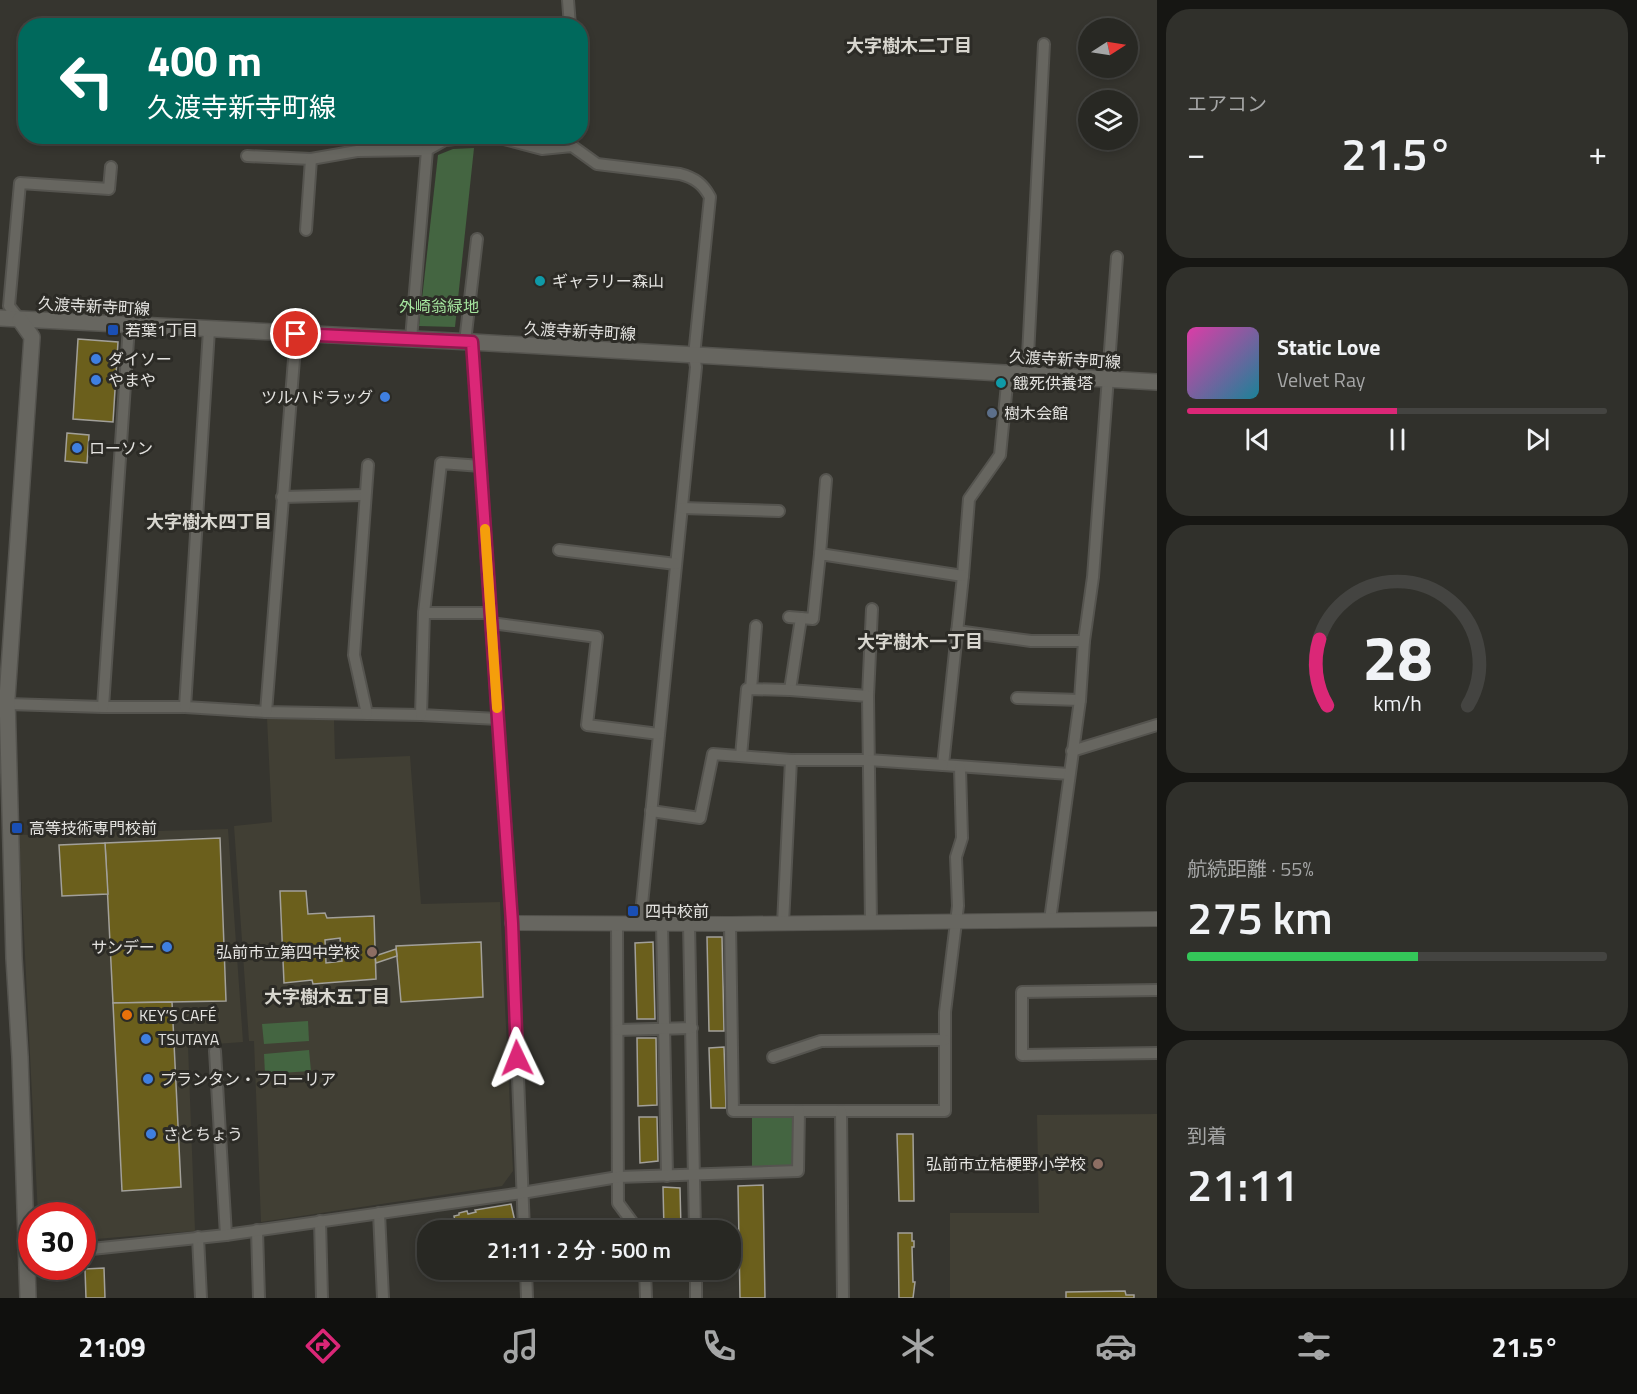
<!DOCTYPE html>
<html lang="ja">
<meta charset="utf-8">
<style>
:root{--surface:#282823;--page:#30302b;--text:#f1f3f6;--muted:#a5a6a6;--line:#444441;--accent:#db2777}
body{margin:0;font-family:"Titillium Web","Noto Sans JP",sans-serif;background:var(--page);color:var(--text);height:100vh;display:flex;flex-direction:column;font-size:22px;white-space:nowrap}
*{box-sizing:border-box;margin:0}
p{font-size:20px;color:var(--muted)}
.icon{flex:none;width:33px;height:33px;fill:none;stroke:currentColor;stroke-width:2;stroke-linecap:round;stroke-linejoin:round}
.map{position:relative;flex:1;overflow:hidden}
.side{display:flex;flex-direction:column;gap:9px;padding:9px;background:#161613;width:480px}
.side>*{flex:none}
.guide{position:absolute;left:18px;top:18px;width:570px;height:126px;border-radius:24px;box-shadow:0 3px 9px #0003,0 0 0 2px var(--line);background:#00695c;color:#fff;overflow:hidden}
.needle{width:39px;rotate:78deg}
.tools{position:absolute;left:1078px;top:18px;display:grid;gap:12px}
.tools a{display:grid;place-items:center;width:60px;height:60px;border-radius:50%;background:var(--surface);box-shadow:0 3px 9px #0003,0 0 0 2px var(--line);font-size:30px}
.speed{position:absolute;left:18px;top:1202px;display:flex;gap:12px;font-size:30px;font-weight:700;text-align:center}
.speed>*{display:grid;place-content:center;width:78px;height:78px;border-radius:50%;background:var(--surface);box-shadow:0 3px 9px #0003,0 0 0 2px var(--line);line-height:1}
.speed .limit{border:9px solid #d22;background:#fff;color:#111}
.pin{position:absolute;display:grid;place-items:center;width:51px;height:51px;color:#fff;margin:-26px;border:3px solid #fff;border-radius:50%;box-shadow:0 2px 6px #0007}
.me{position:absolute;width:66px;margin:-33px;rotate:358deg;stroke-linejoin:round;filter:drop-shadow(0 0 4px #0008)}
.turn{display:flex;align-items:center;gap:21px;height:126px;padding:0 30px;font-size:27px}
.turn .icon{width:78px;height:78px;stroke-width:2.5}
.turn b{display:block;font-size:42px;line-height:51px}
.big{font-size:45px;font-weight:600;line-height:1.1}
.side .widget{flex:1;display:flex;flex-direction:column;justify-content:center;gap:9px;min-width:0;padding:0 21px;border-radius:24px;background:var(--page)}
.side .dial{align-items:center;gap:0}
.dial svg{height:156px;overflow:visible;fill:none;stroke:var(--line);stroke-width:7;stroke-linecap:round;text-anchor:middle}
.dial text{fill:var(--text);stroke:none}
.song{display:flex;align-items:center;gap:18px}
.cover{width:72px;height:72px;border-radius:9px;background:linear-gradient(135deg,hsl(320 70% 55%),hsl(190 70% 35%))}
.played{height:6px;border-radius:3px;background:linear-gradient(90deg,var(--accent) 50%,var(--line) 50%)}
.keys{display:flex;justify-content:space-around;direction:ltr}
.heat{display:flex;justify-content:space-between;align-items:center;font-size:33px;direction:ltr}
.charge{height:9px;border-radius:4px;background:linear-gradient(90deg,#34c759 55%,var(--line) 0)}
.trip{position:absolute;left:417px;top:1220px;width:324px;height:60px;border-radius:24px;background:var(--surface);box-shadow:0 3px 9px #0003,0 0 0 2px var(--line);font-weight:600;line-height:60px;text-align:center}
.tab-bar{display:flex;height:96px;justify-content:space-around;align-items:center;background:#10100e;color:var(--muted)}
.tab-bar .icon{width:42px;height:42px}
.tab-bar .selected{color:var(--accent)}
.tab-bar b{font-size:27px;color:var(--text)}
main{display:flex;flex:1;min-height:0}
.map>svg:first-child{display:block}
.built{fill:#413f34}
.green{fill:#446541}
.building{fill:#6b5f1c;stroke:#a2a09a;stroke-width:1.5;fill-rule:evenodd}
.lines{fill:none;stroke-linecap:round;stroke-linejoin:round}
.minor-casing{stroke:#55544f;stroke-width:14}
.tertiary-casing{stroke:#55544f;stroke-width:16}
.secondary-casing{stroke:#55544f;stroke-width:18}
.minor{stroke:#676660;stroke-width:10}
.tertiary{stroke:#676660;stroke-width:14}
.secondary{stroke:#676660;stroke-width:15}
.route-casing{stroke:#8e194d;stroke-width:15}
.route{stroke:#db2777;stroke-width:10}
.slow{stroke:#f59e0b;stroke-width:10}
.culture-dot{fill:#0f9aa8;stroke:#2c2b26;stroke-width:2}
.transit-dot{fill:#1a4fb4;stroke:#2c2b26;stroke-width:2}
.shop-dot{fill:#3f7fe0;stroke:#2c2b26;stroke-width:2}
.service-dot{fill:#5c6f8a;stroke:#2c2b26;stroke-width:2}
.education-dot{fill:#8d6e63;stroke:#2c2b26;stroke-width:2}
.food-dot{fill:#e8710a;stroke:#2c2b26;stroke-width:2}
.labels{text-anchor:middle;stroke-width:6;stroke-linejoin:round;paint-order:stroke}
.poi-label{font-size:16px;fill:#e4e3e0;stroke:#2c2b26;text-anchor:start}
.street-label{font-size:16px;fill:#e4e3e0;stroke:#2c2b26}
.park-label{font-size:16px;fill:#a5e69f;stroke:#2c2b26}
.neighbourhood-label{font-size:18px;font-weight:bold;fill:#d8d6cf;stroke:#2c2b26}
</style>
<main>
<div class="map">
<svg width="1157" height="1298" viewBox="0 0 1157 1298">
<rect width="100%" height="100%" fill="#36352f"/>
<g class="built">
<polygon points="267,718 334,720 335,759 410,756 421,904 500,902 513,1171 502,1186 261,1222 254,1041 249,1041 234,826 272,822"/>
<polygon points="228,829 243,1042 188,1046 195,1231 83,1240 82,1215 38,1215 19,835"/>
<polygon points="1157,1114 1157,1298 950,1298 950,1213 1039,1213 1037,1115"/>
</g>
<g class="green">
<polygon points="474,148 455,327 419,326 438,155 453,149"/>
<polygon points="308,1021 309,1041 264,1044 262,1024"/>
<polygon points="309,1050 311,1071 265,1074 264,1054"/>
<polygon points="792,1115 793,1167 752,1167 752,1116"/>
</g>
<g class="building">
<polygon points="78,339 118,342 113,422 73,419"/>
<polygon points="67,433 89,435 87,463 65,461"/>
<polygon points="220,838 226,1001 113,1003 105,843"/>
<polygon points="105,843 108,894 62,896 59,845"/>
<path d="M280 891H306L308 914 325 913 327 918 374 916 376 979 313 984 312 980 284 983ZM340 938 342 961 326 963 325 940Z"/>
<polygon points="707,937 722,937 724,1031 709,1031"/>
<polygon points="481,942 483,997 401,1002 396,946"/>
<polygon points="653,942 655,1019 637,1019 635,943"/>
<polygon points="396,949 397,956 376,963 375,956"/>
<polygon points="172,1002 181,1187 122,1191 113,1003"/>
<polygon points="637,1038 656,1038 657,1105 638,1106"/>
<polygon points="724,1047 726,1108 711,1108 709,1048"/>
<polygon points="639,1117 657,1117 658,1161 640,1163"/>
<polygon points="897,1134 913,1134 914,1201 899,1201"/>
<polygon points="763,1185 765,1298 740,1298 738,1186"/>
<polygon points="663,1187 680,1188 681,1230 664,1230"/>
<polygon points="511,1204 516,1226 494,1230 457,1230 454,1216 459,1215 459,1213 467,1211 468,1214 476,1212 475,1210"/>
<polygon points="898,1233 912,1233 912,1241 914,1241 914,1247 912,1247 913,1282 915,1282 913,1298 899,1298"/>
<polygon points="104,1268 105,1298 86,1298 85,1269"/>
<polygon points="664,1269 682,1269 683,1278 665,1279"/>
<polygon points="1125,1291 1126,1295 1134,1295 1134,1298 1066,1298 1066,1292"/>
</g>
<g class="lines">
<g class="minor-casing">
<g id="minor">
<polyline points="568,0 570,26"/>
<path d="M247 156 311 159 357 151 427 150 445 140 464 138H500L542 149 572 146 597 164 680 174C695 178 703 184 710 197L694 356 696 367 640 924"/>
<polyline points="306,230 311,159"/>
<polyline points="20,320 9,306 20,183 109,189 111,167"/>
<polyline points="411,339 427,150"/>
<polyline points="465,342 477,239"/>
<polyline points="472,342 512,923 524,1230"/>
<polyline points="1008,374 1000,455 969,499 963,576 943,765 1069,774"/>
<polyline points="1027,375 1044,44"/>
<polyline points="282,497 364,495"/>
<polyline points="682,508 779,511"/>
<polyline points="559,550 676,564"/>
<polyline points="820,554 826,480"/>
<polyline points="424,613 441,463 481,466"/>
<polyline points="789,617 813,619 820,554 963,576"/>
<polyline points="491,623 597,637 587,725 659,734"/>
<polyline points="957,631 1031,641 1084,641"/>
<polyline points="751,689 756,626"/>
<polyline points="790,690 801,618"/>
<polyline points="868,696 872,609"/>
<polyline points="1017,698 1080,700"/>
<polyline points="8,704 103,707 185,707 266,712 421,715 498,719"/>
<polyline points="103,707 129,326"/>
<polyline points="185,707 209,330"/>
<polyline points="266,712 296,334"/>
<polyline points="367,714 354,655 368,465"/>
<polyline points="421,715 424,613 491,613"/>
<polyline points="1072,751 1157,725"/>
<polyline points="741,756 747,689 790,690 868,696 871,923"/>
<polyline points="651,811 700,818 713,754 791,760 868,760 943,765"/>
<polyline points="1050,920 1080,700 1084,641 1093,577 1117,257"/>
<polyline points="617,923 618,1203 638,1230"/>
<polyline points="662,924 667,1176"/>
<polyline points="689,924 695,1230"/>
<polyline points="730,924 733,1111 945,1111 945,1012 958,906 956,857 962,838 960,768"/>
<polyline points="783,924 791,760"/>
<polyline points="1157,990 1022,992 1022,1055 1157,1053"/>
<polyline points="618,1030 692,1028"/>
<polyline points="215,1051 226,1235"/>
<polyline points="773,1057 821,1041 945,1040"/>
<polyline points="841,1111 843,1298"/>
<polyline points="379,1213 383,1298"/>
<polyline points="320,1221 322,1298"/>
<polyline points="257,1230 259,1298"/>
<polyline points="198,1237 201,1298"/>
<polyline points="82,1250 226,1235 522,1193 618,1177 798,1171 799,1111"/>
<polyline points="526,1269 527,1298"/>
<polyline points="645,1269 646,1298"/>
<polyline points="696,1269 696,1298"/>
</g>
</g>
<g class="tertiary-casing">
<polyline id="tertiary" points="512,923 730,924 1157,919"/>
</g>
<g class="secondary-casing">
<g id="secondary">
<polyline points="0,318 472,342 1157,382"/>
<polyline points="20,320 32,337 7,698 14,958 20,1057 28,1298"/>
</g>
</g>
<use href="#minor" class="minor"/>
<use href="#tertiary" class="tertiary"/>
<use href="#secondary" class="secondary"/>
</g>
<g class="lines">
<g class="route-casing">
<polyline id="route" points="296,334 472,342 512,923 517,1058"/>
</g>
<use href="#route" class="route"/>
<polyline class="slow" points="485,529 497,708"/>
</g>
<g class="culture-dot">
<circle cx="540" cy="281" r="6"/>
<circle cx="1001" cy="383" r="6"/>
</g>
<g class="transit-dot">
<rect x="107" y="324" width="12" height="12" rx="3"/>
<rect x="11" y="822" width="12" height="12" rx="3"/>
<rect x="627" y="905" width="12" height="12" rx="3"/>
</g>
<g class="shop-dot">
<circle cx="96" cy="359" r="6"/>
<circle cx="96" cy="380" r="6"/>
<circle cx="385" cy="397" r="6"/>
<circle cx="77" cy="448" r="6"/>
<circle cx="167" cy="947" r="6"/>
<circle cx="146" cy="1039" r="6"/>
<circle cx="148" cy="1079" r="6"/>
<circle cx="151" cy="1134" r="6"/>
</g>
<circle class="service-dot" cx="992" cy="413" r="6"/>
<g class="education-dot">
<circle cx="372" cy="952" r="6"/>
<circle cx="1098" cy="1164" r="6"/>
</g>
<circle class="food-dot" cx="127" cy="1015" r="6"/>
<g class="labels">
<g class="poi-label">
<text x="552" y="287">ギャラリー森山</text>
<text x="125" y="336">若葉1丁目</text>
<text x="108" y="365">ダイソー</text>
<text x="108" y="386">やまや</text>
<text x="1013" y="389">餓死供養塔</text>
<text x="373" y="403" text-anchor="end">ツルハドラッグ</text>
<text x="1004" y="419">樹木会館</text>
<text x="89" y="454">ローソン</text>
<text x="29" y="834">高等技術専門校前</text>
<text x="645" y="917">四中校前</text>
<text x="155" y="953" text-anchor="end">サンデー</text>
<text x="360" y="958" text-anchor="end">弘前市立第四中学校</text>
<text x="139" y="1021">KEY’S CAFÉ</text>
<text x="158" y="1045">TSUTAYA</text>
<text x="160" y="1085">プランタン・フローリア</text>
<text x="163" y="1140">さとちょう</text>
<text x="1086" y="1170" text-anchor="end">弘前市立桔梗野小学校</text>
</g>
<g class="street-label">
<text transform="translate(94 306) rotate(3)" y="6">久渡寺新寺町線</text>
<text transform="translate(580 331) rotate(3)" y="6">久渡寺新寺町線</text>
<text transform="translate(1065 359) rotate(3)" y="6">久渡寺新寺町線</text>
</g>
<g class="park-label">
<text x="439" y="312">外崎翁緑地</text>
</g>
<g class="neighbourhood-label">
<text x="909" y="52">大字樹木二丁目</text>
<text x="209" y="528">大字樹木四丁目</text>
<text x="920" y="648">大字樹木一丁目</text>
<text x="327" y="1003">大字樹木五丁目</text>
</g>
</g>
</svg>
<div class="tools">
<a><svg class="needle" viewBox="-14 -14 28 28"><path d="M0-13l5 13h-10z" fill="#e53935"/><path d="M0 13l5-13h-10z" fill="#a5a6a6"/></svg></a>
<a><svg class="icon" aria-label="layers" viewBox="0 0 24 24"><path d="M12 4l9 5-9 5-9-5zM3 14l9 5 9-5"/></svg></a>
</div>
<div class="speed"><div class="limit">30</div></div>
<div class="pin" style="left:296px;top:334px;background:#d93025"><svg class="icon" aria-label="arrive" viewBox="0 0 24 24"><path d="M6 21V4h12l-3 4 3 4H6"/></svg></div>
<svg class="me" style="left:517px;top:1058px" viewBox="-20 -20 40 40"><path d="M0-17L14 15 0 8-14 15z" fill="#db2777" stroke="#fff" stroke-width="4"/></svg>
<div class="trip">21:11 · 2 分 · 500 m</div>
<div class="guide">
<div class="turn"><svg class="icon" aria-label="left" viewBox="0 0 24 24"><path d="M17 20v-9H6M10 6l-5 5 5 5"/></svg><div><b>400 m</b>久渡寺新寺町線</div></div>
</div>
</div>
<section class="side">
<div class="widget"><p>エアコン</p>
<div class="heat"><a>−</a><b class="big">21.5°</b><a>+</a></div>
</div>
<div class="widget">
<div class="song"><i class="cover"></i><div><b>Static Love</b><p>Velvet Ray</p></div></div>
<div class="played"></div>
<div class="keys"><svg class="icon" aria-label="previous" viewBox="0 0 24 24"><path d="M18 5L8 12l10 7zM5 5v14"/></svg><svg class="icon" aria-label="pause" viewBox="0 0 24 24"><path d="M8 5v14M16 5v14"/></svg><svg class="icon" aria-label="next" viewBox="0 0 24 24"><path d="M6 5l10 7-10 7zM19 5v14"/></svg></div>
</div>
<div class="widget dial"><svg viewBox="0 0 100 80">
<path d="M14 69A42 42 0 1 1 86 69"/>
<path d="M14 69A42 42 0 0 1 10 35" stroke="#db2777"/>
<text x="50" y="56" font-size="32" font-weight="700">28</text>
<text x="50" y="72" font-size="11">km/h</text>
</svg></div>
<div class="widget"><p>航続距離 · 55%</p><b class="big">275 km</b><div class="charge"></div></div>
<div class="widget"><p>到着</p><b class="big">21:11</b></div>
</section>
</main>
<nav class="tab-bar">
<b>21:09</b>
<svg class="icon selected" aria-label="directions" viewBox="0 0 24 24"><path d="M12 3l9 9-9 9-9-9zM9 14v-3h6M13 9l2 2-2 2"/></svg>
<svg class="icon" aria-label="music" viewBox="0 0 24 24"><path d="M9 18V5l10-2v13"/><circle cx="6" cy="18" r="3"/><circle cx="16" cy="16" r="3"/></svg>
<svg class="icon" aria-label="phone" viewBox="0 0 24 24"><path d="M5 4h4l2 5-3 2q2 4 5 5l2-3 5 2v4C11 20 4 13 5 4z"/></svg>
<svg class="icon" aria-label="climate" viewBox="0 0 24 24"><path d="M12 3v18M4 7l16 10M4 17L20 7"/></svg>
<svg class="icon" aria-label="car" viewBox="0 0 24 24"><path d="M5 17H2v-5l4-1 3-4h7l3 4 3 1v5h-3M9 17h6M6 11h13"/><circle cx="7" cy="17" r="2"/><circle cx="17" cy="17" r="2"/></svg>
<svg class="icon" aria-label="filters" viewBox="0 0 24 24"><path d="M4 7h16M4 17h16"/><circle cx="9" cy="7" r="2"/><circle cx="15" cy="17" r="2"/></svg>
<b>21.5°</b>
</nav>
